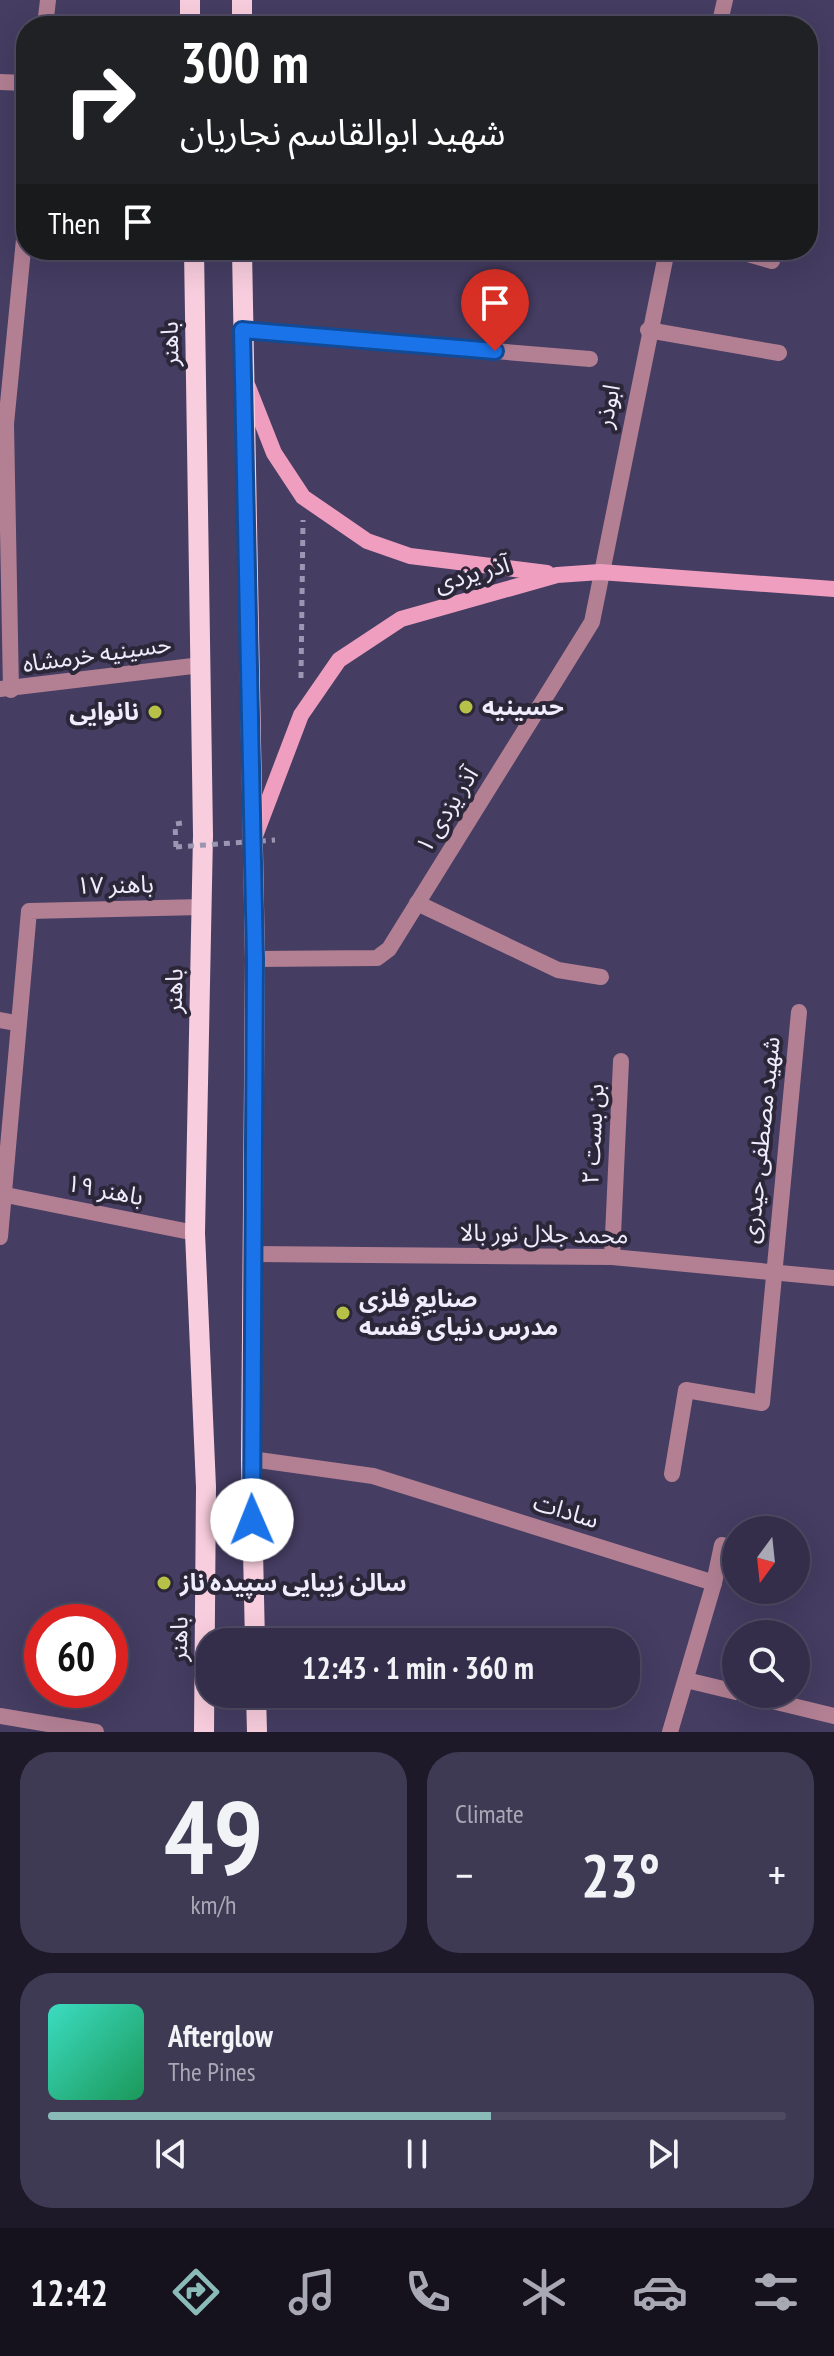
<!DOCTYPE html>
<meta charset="utf-8">
<style>
:root{--surface:#342e4a;--page:#3f3a54;--text:#f1f3f6;--muted:#a9a8b5;--line:#4e4a62;--accent:#8bbbb9}
body{margin:0;font-family:"PT Sans Narrow","Noto Sans Arabic",sans-serif;background:var(--page);color:var(--text);height:100vh;display:flex;flex-direction:column;font-size:30px;white-space:nowrap}
*{box-sizing:border-box;margin:0}
p{font-size:26px;color:var(--muted)}
.icon{flex:none;width:44px;height:44px;fill:none;stroke:currentColor;stroke-width:2;stroke-linecap:round;stroke-linejoin:round}
.map{position:relative;height:1732px;overflow:hidden}
.drawer{display:flex;flex-direction:column;gap:20px;padding:20px;background:#1d1929;flex:1}
.drawer>*{flex:none}
.banner{position:absolute;left:16px;top:16px;width:802px;height:244px;border-radius:32px;box-shadow:0 8px 32px #0002,0 0 0 2px var(--line);background:#202124;color:#fff;overflow:hidden}
.needle{width:52px;rotate:195deg}
.controls{position:absolute;left:722px;top:1516px;display:grid;gap:16px}
.controls a{display:grid;place-items:center;width:88px;height:88px;border-radius:50%;background:var(--surface);box-shadow:0 8px 32px #0002,0 0 0 2px var(--line);font-size:40px}
.speed{position:absolute;left:24px;top:1604px;display:flex;gap:16px;font-size:40px;font-weight:700;text-align:center}
.speed>*{display:grid;place-content:center;width:104px;height:104px;border-radius:50%;background:var(--surface);box-shadow:0 8px 32px #0002,0 0 0 2px var(--line);line-height:1}
.speed .limit{border:12px solid #d22;background:#fff;color:#111}
.pin{position:absolute;display:grid;place-items:center;width:68px;height:68px;color:#fff;margin:-82px -34px;border-radius:50% 50% 50% 0;rotate:-45deg;box-shadow:0 0 8px #0007}
.pin .icon{rotate:45deg}
.me{position:absolute;width:88px;margin:-44px;rotate:359deg;stroke-linejoin:round;filter:drop-shadow(0 0 6px #0008)}
.turn{display:flex;align-items:center;gap:28px;height:168px;padding:0 32px;font-size:36px}
.turn .icon{width:104px;height:104px;stroke-width:2.5}
.turn b{display:block;font-size:56px;line-height:68px}
.then{display:flex;align-items:center;height:76px;padding:0 32px;background:#0003;gap:16px;font-size:30px}
.big{font-size:60px;font-weight:800;line-height:1.1}
.drawer .card{flex:1;display:flex;flex-direction:column;justify-content:center;gap:12px;min-width:0;padding:0 28px;border-radius:32px;background:var(--page)}
.drawer .dial{align-items:center;gap:0}
.dial b{font-size:104px;line-height:1}
.song{display:flex;align-items:center;gap:24px}
.cover{width:96px;height:96px;border-radius:12px;background:linear-gradient(135deg,hsl(170 70% 55%),hsl(150 70% 35%))}
.played{height:8px;border-radius:4px;background:linear-gradient(90deg,var(--accent) 60%,var(--line) 60%)}
.keys{display:flex;justify-content:space-around;direction:ltr}
.heat{display:flex;justify-content:space-between;align-items:center;font-size:44px;direction:ltr}
.drawer .tiles{flex:1;display:grid;gap:20px;grid-template-columns:1fr 1fr}
.card:last-child{grid-column:span 2}
.trip{position:absolute;left:196px;top:1628px;width:444px;height:80px;border-radius:32px;background:var(--surface);box-shadow:0 8px 32px #0002,0 0 0 2px var(--line);font-weight:800;line-height:80px;text-align:center}
.tab-bar{display:flex;height:128px;justify-content:space-around;align-items:center;background:#15121e;color:var(--muted)}
.tab-bar .icon{width:56px;height:56px}
.tab-bar .selected{color:var(--accent)}
.tab-bar b{font-size:36px;color:var(--text)}
.map>svg:first-child{display:block}
.lines{fill:none;stroke-linecap:round;stroke-linejoin:round}
.path{stroke:#9b96b1;stroke-width:5;stroke-dasharray:6 6;stroke-linecap:butt}
.street{stroke:#b27f93;stroke-width:16}
.secondary{stroke:#ef9ebf;stroke-width:16}
.primary{stroke:#f8cddd;stroke-width:20}
.path-bridge{stroke:#9b96b1;stroke-width:5;stroke-dasharray:6 6;stroke-linecap:butt}
.route-casing{stroke:#114b97;stroke-width:20}
.route{stroke:#1a73e8;stroke-width:14}
.poi-dot{fill:#b7c148;stroke:#2b2738;stroke-width:3}
.labels{text-anchor:middle;stroke-width:8;stroke-linejoin:round;paint-order:stroke}
.street-label{font-size:24px;fill:#efecfe;stroke:#2b2738}
.poi-label{font-size:24px;font-weight:bold;fill:#efecfe;stroke:#2b2738;text-anchor:start}
</style>
<div class="map">
<svg width="834" height="1732" viewBox="0 0 834 1732">
<rect width="100%" height="100%" fill="#453d62"/>
<g class="lines">
<g class="path">
<polyline points="301,678 303,520"/>
<polyline points="176,847 175,824 182,823"/>
</g>
<g class="street">
<polyline points="440,24 448,26"/>
<polyline points="45,26 48,0"/>
<polyline points="719,26 725,0"/>
<polyline points="0,82 26,83"/>
<polyline points="734,250 772,261"/>
<polyline points="242,330 590,359"/>
<polyline points="648,330 779,353"/>
<polyline points="0,689 201,665"/>
<polyline points="11,690 6,424 26,219"/>
<polyline points="417,903 558,970 601,977"/>
<polyline points="255,959 377,958 389,949 592,622 667,250"/>
<polyline points="0,1020 16,1023"/>
<polyline points="6,1195 195,1233"/>
<polyline points="0,1237 29,911 202,907"/>
<polyline points="252,1254 612,1257 834,1278"/>
<polyline points="612,1257 621,1061"/>
<polyline points="251,1459 373,1476 714,1583 670,1732"/>
<polyline points="672,1474 686,1390 762,1403 799,1012"/>
<polyline points="714,1583 722,1545 736,1548"/>
<polyline points="686,1680 736,1692"/>
<polyline points="743,1694 834,1716"/>
<polyline points="0,1716 96,1732"/>
</g>
<g class="secondary">
<polyline points="248,387 274,453 303,497 367,541 410,556 547,573"/>
<polyline points="255,836 301,715 339,660 401,619 557,575 600,572 834,589"/>
</g>
<g class="primary">
<polyline points="190,0 190,26"/>
<polyline points="242,0 242,26"/>
<polyline points="194,250 203,835 195,1233 206,1487 204,1732"/>
<polyline points="242,250 255,959 251,1459 255,1642"/>
<polyline points="256,1694 257,1732"/>
</g>
<polyline class="path-bridge" points="176,847 275,840"/>
</g>
<g class="lines">
<g class="route-casing">
<polyline id="route" points="252,1520 255,959 242,330 495,351"/>
</g>
<use href="#route" class="route"/>
</g>
<g class="poi-dot">
<circle cx="466" cy="707" r="8"/>
<circle cx="155" cy="712" r="8"/>
<circle cx="343" cy="1313" r="8"/>
<circle cx="164" cy="1583" r="8"/>
</g>
<g class="labels">
<g class="street-label">
<text transform="translate(170 344) rotate(-91)" y="8">باهنر</text>
<text transform="translate(608 406) rotate(-79)" y="8">ابوذر</text>
<text transform="translate(472 574) rotate(-16)" y="8">آذر یزدی</text>
<text transform="translate(97 654) rotate(-8)" y="8">حسینیه خرمشاه</text>
<text transform="translate(447 810) rotate(-58)" y="8">آذر یزدی ۱</text>
<text transform="translate(115 885) rotate(-1)" y="8">باهنر ۱۷</text>
<text transform="translate(174 991) rotate(-89)" y="8">باهنر</text>
<text transform="translate(593 1134) rotate(-87)" y="8">بن بست ۲</text>
<text transform="translate(761 1140) rotate(-84)" y="8">شهید مصطفی حیدری</text>
<text transform="translate(105 1190) rotate(11)" y="8">باهنر ۱۹</text>
<text transform="translate(544 1234) rotate(1)" y="8">محمد جلال نور بالا</text>
<text transform="translate(566 1511) rotate(17)" y="8">سادات</text>
<text transform="translate(179 1639) rotate(-89)" y="8">باهنر</text>
</g>
<g class="poi-label">
<text x="482" y="715">حسینیه</text>
<text x="139" y="720" text-anchor="end">نانوایی</text>
<text x="359" y="1307">صنایع فلزی<tspan x="359" dy="28">مدرس دنیای قفسه</tspan></text>
<text x="180" y="1591">سالن زیبایی سپیده ناز</text>
</g>
</g>
</svg>
<div class="controls">
<a><svg class="needle" viewBox="-14 -14 28 28"><path d="M0-13l5 13h-10z" fill="#e53935"/><path d="M0 13l5-13h-10z" fill="#a9a8b5"/></svg></a>
<a><svg class="icon" aria-label="search" viewBox="0 0 24 24"><circle cx="10" cy="10" r="6"/><path d="M15 15l6 6"/></svg></a>
</div>
<div class="speed"><div class="limit">60</div></div>
<div class="pin" style="left:495px;top:351px;background:#d93025"><svg class="icon" aria-label="arrive" viewBox="0 0 24 24"><path d="M6 21V4h12l-3 4 3 4H6"/></svg></div>
<svg class="me" style="left:252px;top:1520px" viewBox="-20 -20 40 40"><circle r="19" fill="#fff"/><path d="M0-13L10 11 0 6-10 11z" fill="#1a73e8"/></svg>
<div class="trip">12:43 · 1 min · 360 m</div>
<div class="banner">
<div class="turn"><svg class="icon" aria-label="right" viewBox="0 0 24 24"><path d="M7 20v-9h11M14 6l5 5-5 5"/></svg><div><b>300 m</b>شهید ابوالقاسم نجاریان</div></div>
<div class="then">Then<svg class="icon" aria-label="arrive" viewBox="0 0 24 24"><path d="M6 21V4h12l-3 4 3 4H6"/></svg></div>
</div>
</div>
<section class="drawer">
<div class="tiles">
<div class="card dial"><b>49</b><p>km/h</p></div>
<div class="card"><p>Climate</p>
<div class="heat"><a>−</a><b class="big">23°</b><a>+</a></div>
</div>
<div class="card">
<div class="song"><i class="cover"></i><div><b>Afterglow</b><p>The Pines</p></div></div>
<div class="played"></div>
<div class="keys"><svg class="icon" aria-label="previous" viewBox="0 0 24 24"><path d="M18 5L8 12l10 7zM5 5v14"/></svg><svg class="icon" aria-label="pause" viewBox="0 0 24 24"><path d="M8 5v14M16 5v14"/></svg><svg class="icon" aria-label="next" viewBox="0 0 24 24"><path d="M6 5l10 7-10 7zM19 5v14"/></svg></div>
</div>
</div>
</section>
<nav class="tab-bar">
<b>12:42</b>
<svg class="icon selected" aria-label="directions" viewBox="0 0 24 24"><path d="M12 3l9 9-9 9-9-9zM9 14v-3h6M13 9l2 2-2 2"/></svg>
<svg class="icon" aria-label="music" viewBox="0 0 24 24"><path d="M9 18V5l10-2v13"/><circle cx="6" cy="18" r="3"/><circle cx="16" cy="16" r="3"/></svg>
<svg class="icon" aria-label="phone" viewBox="0 0 24 24"><path d="M5 4h4l2 5-3 2q2 4 5 5l2-3 5 2v4C11 20 4 13 5 4z"/></svg>
<svg class="icon" aria-label="climate" viewBox="0 0 24 24"><path d="M12 3v18M4 7l16 10M4 17L20 7"/></svg>
<svg class="icon" aria-label="car" viewBox="0 0 24 24"><path d="M5 17H2v-5l4-1 3-4h7l3 4 3 1v5h-3M9 17h6M6 11h13"/><circle cx="7" cy="17" r="2"/><circle cx="17" cy="17" r="2"/></svg>
<svg class="icon" aria-label="filters" viewBox="0 0 24 24"><path d="M4 7h16M4 17h16"/><circle cx="9" cy="7" r="2"/><circle cx="15" cy="17" r="2"/></svg>
</nav>
